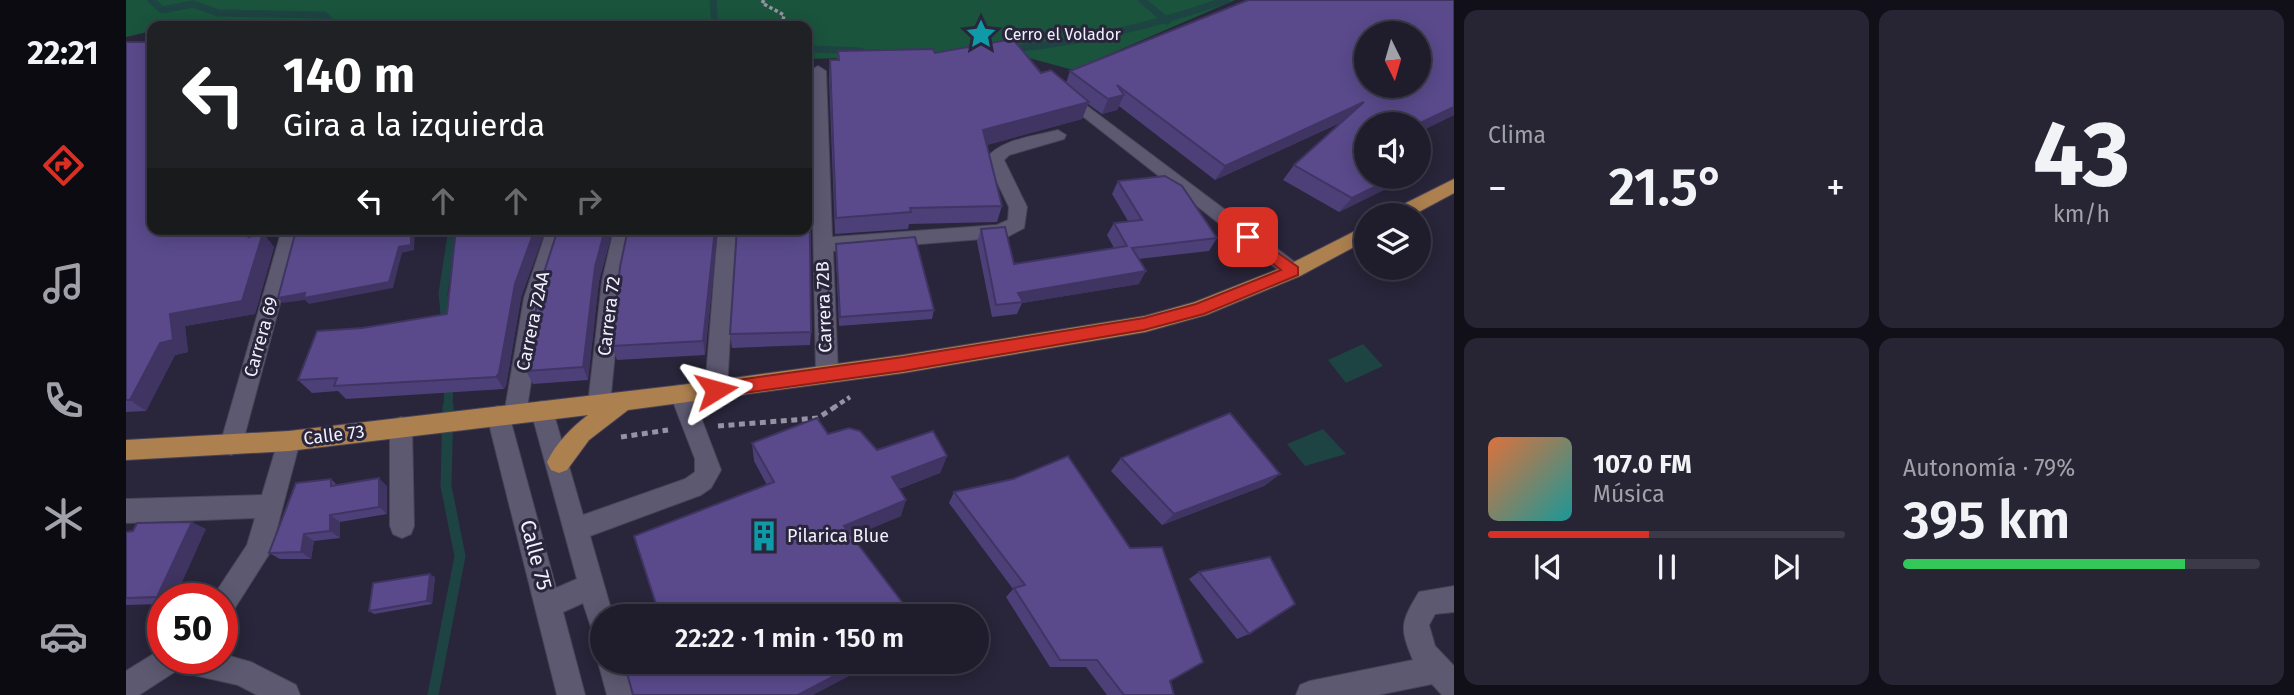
<!DOCTYPE html>
<html lang="es">
<meta charset="utf-8">
<style>
:root{--surface:#1f1c2c;--page:#272534;--text:#f1f3f6;--muted:#a1a1a9;--line:#3c3a48;--accent:#d93025}
body{margin:0;font-family:"Fira Sans",sans-serif;background:var(--page);color:var(--text);height:100vh;display:flex;flex-direction:column;font-size:26px;white-space:nowrap}
*{box-sizing:border-box;margin:0}
p{font-size:23px;color:var(--muted)}
.icon{flex:none;width:38px;height:38px;fill:none;stroke:currentColor;stroke-width:2;stroke-linecap:round;stroke-linejoin:round}
.map{position:relative;flex:1;overflow:hidden}
.side{display:flex;flex-direction:column;gap:10px;padding:10px;background:#110f18;width:840px}
.side>*{flex:none}
.hud{position:absolute;left:21px;top:21px;width:665px;height:214px;border-radius:14px;box-shadow:0 4px 18px #0003,0 0 0 2px var(--line);background:#202124;color:#fff;overflow:hidden}
.needle{width:46px;rotate:175deg}
.controls{position:absolute;left:1228px;top:21px;display:grid;gap:14px}
.controls a{display:grid;place-items:center;width:77px;height:77px;border-radius:50%;background:var(--surface);box-shadow:0 4px 18px #0003,0 0 0 2px var(--line);font-size:35px}
.speed{position:absolute;left:21px;top:583px;display:flex;gap:14px;font-size:35px;font-weight:700;text-align:center}
.speed>*{display:grid;place-content:center;width:91px;height:91px;border-radius:50%;background:var(--surface);box-shadow:0 4px 18px #0003,0 0 0 2px var(--line);line-height:1}
.speed .limit{border:10px solid #d22;background:#fff;color:#111}
.pin{position:absolute;display:grid;place-items:center;width:60px;height:60px;color:#fff;margin:-30px;border-radius:14px;box-shadow:0 4px 10px #0006}
.me{position:absolute;width:77px;margin:-38px;rotate:82deg;stroke-linejoin:round;filter:drop-shadow(0 0 5px #0008)}
.turn{display:flex;align-items:center;gap:24px;height:147px;padding:0 21px;font-size:32px}
.turn .icon{width:91px;height:91px;stroke-width:2.5}
.turn b{display:block;font-size:49px;line-height:60px}
.lanes{display:flex;align-items:center;height:66px;padding:0 21px;background:#0003;justify-content:center;gap:35px;direction:ltr}
.lanes .off{opacity:.35}
.big{font-size:52px;font-weight:600;line-height:1.1}
.side .widget{flex:1;display:flex;flex-direction:column;justify-content:center;gap:10px;min-width:0;padding:0 24px;border-radius:14px;background:var(--page)}
.side .dial{align-items:center;gap:0}
.dial b{font-size:91px;line-height:1}
.song{display:flex;align-items:center;gap:21px}
.cover{width:84px;height:84px;border-radius:10px;background:linear-gradient(135deg,hsl(20 70% 55%),hsl(180 70% 35%))}
.played{height:7px;border-radius:4px;background:linear-gradient(90deg,var(--accent) 45%,var(--line) 45%)}
.keys{display:flex;justify-content:space-around;direction:ltr}
.heat{display:flex;justify-content:space-between;align-items:center;font-size:38px;direction:ltr}
.charge{height:10px;border-radius:5px;background:linear-gradient(90deg,#34c759 79%,var(--line) 0)}
.side .tiles{flex:1;display:grid;gap:10px;grid-template-columns:repeat(2,1fr)}
.trip{position:absolute;left:464px;top:604px;width:399px;height:70px;border-radius:35px;background:var(--surface);box-shadow:0 4px 18px #0003,0 0 0 2px var(--line);font-weight:600;line-height:70px;text-align:center}
main{display:flex;flex:1;min-height:0}
.tab-bar{display:flex;flex-direction:column;width:126px;justify-content:space-around;align-items:center;background:#0c0b12;color:var(--muted)}
.tab-bar .icon{width:49px;height:49px}
.tab-bar .on{color:var(--accent)}
.tab-bar b{font-size:32px;color:var(--text)}
.map>svg:first-child{display:block}
.green{fill:#1a543c}
.water{fill:#1e4343}
.lines{fill:none;stroke-linecap:round;stroke-linejoin:round}
.stream-far2{stroke:#1e4343;stroke-width:7}
.stream-far1{stroke:#1e4343;stroke-width:9}
.stream{stroke:#1e4343;stroke-width:11}
.minor-casing{stroke:#484356;stroke-width:2}
.major-casing{stroke:#484356;stroke-width:2}
.path-far2{stroke:#9492a3;stroke-width:3.5;stroke-dasharray:3.5 2.5;stroke-linecap:butt}
.path-far1{stroke:#9492a3;stroke-width:4.5;stroke-dasharray:5 3.5;stroke-linecap:butt}
.path{stroke:#9492a3;stroke-width:5;stroke-dasharray:6 4.5;stroke-linecap:butt}
.minor{fill:#5d5971;fill-rule:evenodd}
.major{fill:#ac804f;fill-rule:evenodd}
.wall{fill:#4d4078}
.shaded-wall{fill:#3f3462}
.building{fill:#5a4a8c;stroke:#3f3462;stroke-width:2;fill-rule:evenodd}
.route{fill:#d93025;stroke:#8d1f18;stroke-width:2}
.labels{text-anchor:middle;stroke-width:6;stroke-linejoin:round;paint-order:stroke}
.far-poi-label{font-size:16px;fill:#f2f0fe;stroke:#29253a;text-anchor:start}
.street-label{font-size:18px;fill:#f2f0fe;stroke:#29253a}
.poi-label{font-size:18px;fill:#f2f0fe;stroke:#29253a;text-anchor:start}
.near-street-label{font-size:21px;fill:#f2f0fe;stroke:#29253a}
</style>
<main>
<nav class="tab-bar">
<b>22:21</b>
<svg class="icon on" aria-label="directions" viewBox="0 0 24 24"><path d="M12 3l9 9-9 9-9-9zM9 14v-3h6M13 9l2 2-2 2"/></svg>
<svg class="icon" aria-label="music" viewBox="0 0 24 24"><path d="M9 18V5l10-2v13"/><circle cx="6" cy="18" r="3"/><circle cx="16" cy="16" r="3"/></svg>
<svg class="icon" aria-label="phone" viewBox="0 0 24 24"><path d="M5 4h4l2 5-3 2q2 4 5 5l2-3 5 2v4C11 20 4 13 5 4z"/></svg>
<svg class="icon" aria-label="climate" viewBox="0 0 24 24"><path d="M12 3v18M4 7l16 10M4 17L20 7"/></svg>
<svg class="icon" aria-label="car" viewBox="0 0 24 24"><path d="M5 17H2v-5l4-1 3-4h7l3 4 3 1v5h-3M9 17h6M6 11h13"/><circle cx="7" cy="17" r="2"/><circle cx="17" cy="17" r="2"/></svg>
</nav>
<div class="map">
<svg width="1328" height="695" viewBox="0 0 1328 695">
<rect width="100%" height="100%" fill="#29253a"/>
<polygon class="green" points="0,0 1109,0 947,70 884,53 681,59 681,26 26,26 26,31 0,37"/>
<g class="water">
<polygon points="1237,344 1257,366 1220,383 1202,360"/>
<polygon points="1197,429 1220,454 1179,466 1161,444"/>
</g>
<g class="lines">
<g class="stream-far2">
<polyline points="25,0 36,10 67,4 92,13 198,15 210,26"/>
<polyline points="587,0 589,26"/>
<polyline points="1016,0 1041,21"/>
<polyline points="688,49 735,51"/>
<path d="M883 49C958 43 1029 25 1100 0"/>
</g>
<g class="stream-far1">
<polyline points="320,324 317,293 327,229"/>
<polyline points="322,408 323,381"/>
</g>
<polyline class="stream" points="307,695 334,556 320,486 322,407"/>
<g class="minor-casing">
<g id="minor">
<path d="M692 66 700 71 706 237 871 225 882 220 883 207 860 159C874 139 910 136 932 130L940 135 938 139 883 155 878 160 901 207 898 228 881 237 707 251 712 374 709 380 701 383 693 380 690 374 684 71Z"/>
<polygon points="937,88 1174,266 1177,271 1174,276 1160,276 931,96 929,93"/>
<polygon points="156,229 174,229 116,445 113,452 105,455 97,452 94,445"/>
<polygon points="421,229 439,229 418,298 400,414 397,421 385,422 430,588 451,579 405,411 408,404 416,401 424,404 427,411 457,515 559,479 569,472 569,459 544,394 547,387 555,385 563,387 566,394 595,470 585,488 575,495 464,536 487,616 476,616 476,637 467,633 457,603 437,612 459,695 431,695 361,416 364,409 372,406 379,409 398,298"/>
<polygon points="488,229 506,229 496,281 484,404 481,411 473,414 465,411 462,404 476,281"/>
<polygon points="592,229 610,229 601,390 598,397 590,399 582,397 579,390"/>
<polygon points="275,417 283,420 286,427 288,526 285,534 276,538 267,534 264,526 264,427 267,420"/>
<polygon points="163,431 171,434 174,441 145,551 105,614 96,618 96,598 86,598 121,545 129,518 0,523 0,499 136,495 152,441 155,434"/>
<path d="M1328 586V612L1309 614 1303 625 1309 646 1328 666V695H1316L1306 684 1252 695H1170L1174 685 1184 681 1287 660C1273 627 1275 622 1293 592Z"/>
<polygon points="37,648 37,658 96,658 96,654 125,662 170,685 174,695 131,695 112,685 50,671 13,695 0,695 0,671"/>
<polygon points="476,653 476,662 499,662 509,695 481,695 472,662"/>
</g>
</g>
<g class="major-casing">
<g id="major">
<polygon points="1328,179 1328,193 1287,215 1263,215 1266,210"/>
<path d="M1241 225V240L1174 276 1080 315 1019 332 777 373 502 410 463 440 441 470 433 473 425 470 421 462C430 443 446 427 462 415L163 451 0 460V440L163 431 555 385 777 355 1019 316 1069 302 1160 266Z"/>
</g>
</g>
<polyline class="path-far2" points="638,0 636,3 658,15 656,26"/>
<polyline class="path-far1" points="707,408 724,397"/>
<g class="path">
<polyline points="592,426 692,418 709,407"/>
<polyline points="495,437 542,430"/>
</g>
<use href="#minor" class="minor"/>
<use href="#major" class="major"/>
</g>
<g class="wall">
<polygon points="1328,0 1328,115 1293,132 1293,124 1241,124 1241,177 1266,186 1213,212 1157,180 1168,165 1216,122 1089,180 993,106 991,110 976,114 962,104 956,119 861,145 876,206 871,222 783,224 782,229 709,234 703,77 704,60 711,60 712,51 809,53 915,73 940,83 944,71"/>
<polygon points="0,42 140,237 148,247 129,314 59,326 62,352 49,355 20,411 0,412"/>
<polygon points="992,181 1091,238 1083,251 1012,259 1013,284 896,303 891,314 866,317 851,242 855,229 888,264 988,248 981,235 988,223 1002,221 986,194"/>
<polygon points="432,229 487,229 473,281 462,380 407,384 400,371"/>
<polygon points="502,229 592,229 579,355 491,360 486,346"/>
<polygon points="710,244 808,310 806,319 713,326 710,253"/>
<polygon points="395,298 380,386 378,389 220,399 212,391 186,393 172,380 236,328 321,314"/>
<polygon points="685,332 684,345 606,348 604,334"/>
<polygon points="702,434 751,450 821,456 814,473 773,489 775,516 726,536 641,485 628,461 626,443"/>
<polygon points="995,458 1154,474 1138,486 1036,525 985,471"/>
<polygon points="205,479 211,485 261,486 261,514 214,522 214,538 188,541 185,559 154,559 143,553"/>
<polygon points="828,492 1044,681 1048,695 981,695 960,667 924,667 880,597 887,589 823,503"/>
<polygon points="80,529 37,598 37,604 0,605 0,532"/>
<polygon points="1073,572 1123,634 1111,639 1063,579"/>
<polygon points="309,577 306,604 248,614 243,611"/>
</g>
<g class="shaded-wall">
<polygon points="998,95 991,110 976,114 982,99"/>
<polygon points="963,102 956,119 853,147 857,130"/>
<polygon points="1238,102 1227,117 1089,180 1099,166"/>
<polygon points="1328,107 1328,115 1293,132 1293,124"/>
<polygon points="1269,177 1275,177 1266,186 1213,212 1226,198"/>
<polygon points="126,229 144,229 140,237 148,247 129,314 59,326 62,352 49,355 20,411 4,400 44,314 123,237"/>
<polygon points="285,229 289,229 288,250 276,253 267,288 183,304 179,300 157,303 152,298 273,247"/>
<polygon points="409,229 420,229 395,298 380,386 378,389 370,377 389,284"/>
<polygon points="479,229 487,229 473,281 462,380 457,367 469,267"/>
<polygon points="589,229 592,229 579,355 577,341"/>
<polygon points="1020,271 1013,284 896,303 897,302 892,293"/>
<polygon points="821,456 814,473 761,493 766,477"/>
<polygon points="1154,474 1138,486 1036,525 1048,514"/>
<polygon points="253,478 261,486 261,514 253,507"/>
<polygon points="780,500 775,516 716,541 718,526"/>
<polygon points="204,515 214,522 214,538 204,531"/>
<polygon points="66,522 80,529 49,598 37,598 37,600 31,597"/>
<polygon points="178,534 188,541 185,559 175,552"/>
<polygon points="304,574 309,577 306,604 301,601"/>
<polygon points="735,662 750,662 687,695 672,695"/>
</g>
<g class="building">
<path d="M1122 0H1328V107L1292 124H1241V177H1269L1226 198 1168 165 1238 102 1099 166 991 85 998 95 982 99 944 71ZM1241 33H1293V86H1241Z"/>
<polygon points="887,39 915,73 925,70 963,102 857,130 876,206 784,208 785,212 710,218 704,60 713,60 712,51 807,49 809,53"/>
<polygon points="0,42 26,42 26,229 126,229 123,237 137,233 116,301 44,314 47,340 34,343 4,400 0,400"/>
<polygon points="681,62 682,62 685,332 604,334 611,229 681,229"/>
<polygon points="1039,176 1056,186 1091,238 1006,248 1020,271 892,293 897,302 870,305 855,229 879,227 888,264 1001,246 988,223 1016,220 992,181"/>
<polygon points="189,229 285,229 285,245 273,247 263,282 178,298 179,293 152,298 169,234"/>
<polygon points="330,229 409,229 389,284 373,373 370,377 208,386 211,378 172,380 191,331 236,328 321,314"/>
<polygon points="432,229 479,229 469,267 457,367 400,371 414,285"/>
<polygon points="502,229 589,229 577,341 486,346 494,267"/>
<polygon points="789,237 808,310 714,317 710,244"/>
<polygon points="1104,413 1154,474 1048,514 995,458"/>
<polygon points="691,418 702,434 723,428 734,431 751,450 807,431 821,456 766,477 780,500 718,526 776,602 780,616 534,616 508,536 648,482 626,443"/>
<polygon points="942,456 1004,548 1036,547 1077,662 1044,681 1048,695 998,695 971,660 934,660 888,588 899,585 828,492 887,479"/>
<polygon points="253,478 253,507 204,515 204,531 178,534 175,552 143,553 170,483 205,479 205,486"/>
<polygon points="66,522 31,597 0,598 0,532 7,531 11,523"/>
<polygon points="1144,557 1169,604 1123,634 1073,572"/>
<polygon points="304,574 301,601 243,611 247,583"/>
<polygon points="498,662 735,662 672,695 507,695"/>
</g>
<polygon class="route" points="1122,232 1172,267 1172,275 1078,314 1018,330 777,371 590,397 582,390 590,383 777,357 1018,318 1070,304 1155,270 1117,240 1115,237"/>
<defs>
<g id="sight-bare" transform="scale(2.415)"><path d="M0-6L1.8-2.2L6-1.7L2.9 1.2L3.7 5.4L0 3.3L-3.7 5.4L-2.9 1.2L-6-1.7L-1.8-2.2Z" fill="#0f9aa8" stroke="#29253a" stroke-width="2.5" paint-order="stroke"/></g>
<g id="building-bare" transform="scale(2.415)"><path d="M-4-6H4V6H1V3H-1V6H-4ZM-2.5-4.3h1.7v1.8h-1.7ZM.8-4.3h1.7v1.8H.8ZM-2.5-1h1.7V.8h-1.7ZM.8-1h1.7V.8H.8Z" fill="#0f9aa8" stroke="#29253a" stroke-width="2.5" paint-order="stroke"/></g>
</defs>
<g fill-rule="evenodd">
<use href="#sight-bare" x="855" y="34"/>
<use href="#building-bare" x="638" y="536"/>
</g>
<g class="labels">
<g class="far-poi-label">
<text x="878" y="40">Cerro el Volador</text>
</g>
<g class="street-label">
<text transform="translate(698 307) rotate(-92)" y="6">Carrera 72B</text>
<text transform="translate(483 316) rotate(-83)" y="6">Carrera 72</text>
<text transform="translate(407 321) rotate(-78)" y="6">Carrera 72AA</text>
<text transform="translate(135 337) rotate(-74)" y="6">Carrera 69</text>
<text transform="translate(208 435) rotate(-7)" y="6">Calle 73</text>
</g>
<g class="poi-label">
<text x="661" y="542">Pilarica Blue</text>
</g>
<g class="near-street-label">
<text transform="translate(410 555) rotate(75)" y="7">Calle 75</text>
</g>
</g>
</svg>
<div class="controls">
<a><svg class="needle" viewBox="-14 -14 28 28"><path d="M0-13l5 13h-10z" fill="#e53935"/><path d="M0 13l5-13h-10z" fill="#a1a1a9"/></svg></a>
<a><svg class="icon" aria-label="sound" viewBox="0 0 24 24"><path d="M4 9h4l5-4v14l-5-4H4zM17 9q2 3 0 6"/></svg></a>
<a><svg class="icon" aria-label="layers" viewBox="0 0 24 24"><path d="M12 4l9 5-9 5-9-5zM3 14l9 5 9-5"/></svg></a>
</div>
<div class="speed"><div class="limit">50</div></div>
<div class="pin" style="left:1122px;top:237px;background:#d93025"><svg class="icon" aria-label="arrive" viewBox="0 0 24 24"><path d="M6 21V4h12l-3 4 3 4H6"/></svg></div>
<svg class="me" style="left:590px;top:390px" viewBox="-20 -20 40 40"><path d="M0-17L14 15 0 8-14 15z" fill="#d93025" stroke="#fff" stroke-width="4"/></svg>
<div class="trip">22:22 · 1 min · 150 m</div>
<div class="hud">
<div class="turn"><svg class="icon" aria-label="left" viewBox="0 0 24 24"><path d="M17 20v-9H6M10 6l-5 5 5 5"/></svg><div><b>140 m</b>Gira a la izquierda</div></div>
<div class="lanes"><svg class="icon" aria-label="left" viewBox="0 0 24 24"><path d="M17 20v-9H6M10 6l-5 5 5 5"/></svg><svg class="icon off" aria-label="ahead" viewBox="0 0 24 24"><path d="M12 20V5M6 11l6-6 6 6"/></svg><svg class="icon off" aria-label="ahead" viewBox="0 0 24 24"><path d="M12 20V5M6 11l6-6 6 6"/></svg><svg class="icon off" aria-label="right" viewBox="0 0 24 24"><path d="M7 20v-9h11M14 6l5 5-5 5"/></svg></div>
</div>
</div>
<section class="side">
<div class="tiles">
<div class="widget"><p>Clima</p>
<div class="heat"><a>−</a><b class="big">21.5°</b><a>+</a></div>
</div>
<div class="widget dial"><b>43</b><p>km/h</p></div>
<div class="widget">
<div class="song"><i class="cover"></i><div><b>107.0 FM</b><p>Música</p></div></div>
<div class="played"></div>
<div class="keys"><svg class="icon" aria-label="previous" viewBox="0 0 24 24"><path d="M18 5L8 12l10 7zM5 5v14"/></svg><svg class="icon" aria-label="pause" viewBox="0 0 24 24"><path d="M8 5v14M16 5v14"/></svg><svg class="icon" aria-label="next" viewBox="0 0 24 24"><path d="M6 5l10 7-10 7zM19 5v14"/></svg></div>
</div>
<div class="widget"><p>Autonomía · 79%</p><b class="big">395 km</b><div class="charge"></div></div>
</div>
</section>
</main>
